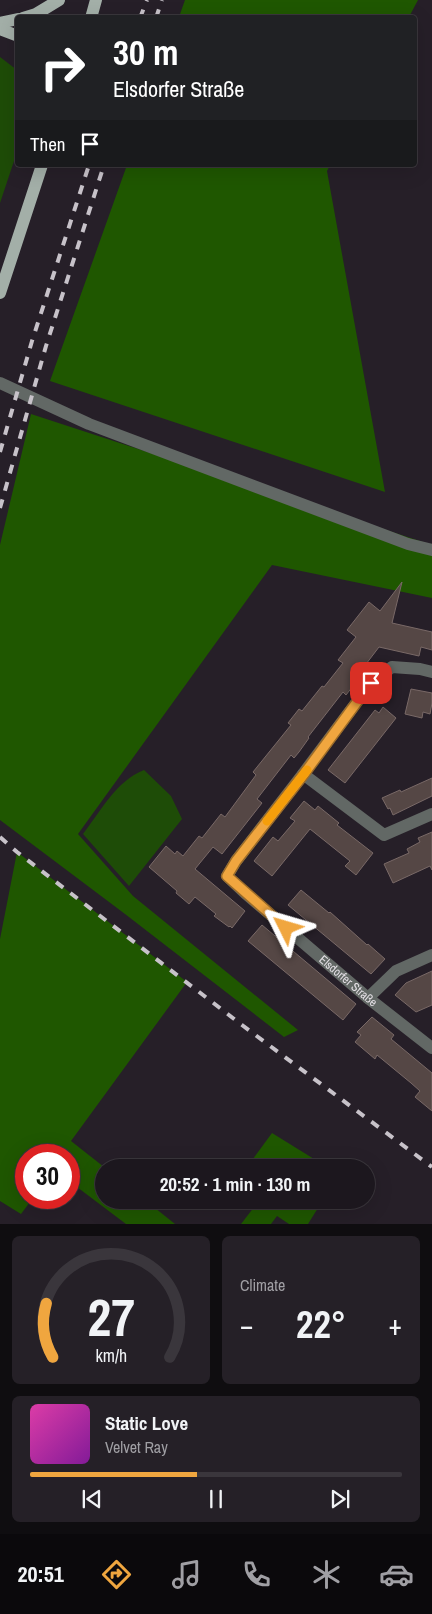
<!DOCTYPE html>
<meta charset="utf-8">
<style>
:root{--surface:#1c171e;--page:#252027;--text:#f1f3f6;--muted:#a09fa4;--line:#3a363c;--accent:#f0a63f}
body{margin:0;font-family:"Archivo Narrow",sans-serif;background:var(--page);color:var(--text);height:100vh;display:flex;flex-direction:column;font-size:19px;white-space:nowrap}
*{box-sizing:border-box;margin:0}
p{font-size:16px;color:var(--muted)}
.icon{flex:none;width:28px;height:28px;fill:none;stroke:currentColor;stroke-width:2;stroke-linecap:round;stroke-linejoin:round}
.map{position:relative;height:1224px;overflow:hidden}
.side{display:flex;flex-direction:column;gap:12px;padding:12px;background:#0f0d10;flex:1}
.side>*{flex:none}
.hud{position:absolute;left:15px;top:15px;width:402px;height:152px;border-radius:5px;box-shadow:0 5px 20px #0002,0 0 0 1px var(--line);background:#202124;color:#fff;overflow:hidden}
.speed{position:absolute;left:15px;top:1144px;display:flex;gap:10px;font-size:25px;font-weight:700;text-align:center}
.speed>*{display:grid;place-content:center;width:65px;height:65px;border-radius:50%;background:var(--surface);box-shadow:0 5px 20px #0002,0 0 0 1px var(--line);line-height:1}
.speed .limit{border:8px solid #d22;background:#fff;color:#111}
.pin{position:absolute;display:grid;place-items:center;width:42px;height:42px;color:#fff;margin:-21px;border-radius:10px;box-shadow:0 2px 8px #0006}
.me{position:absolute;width:55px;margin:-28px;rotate:310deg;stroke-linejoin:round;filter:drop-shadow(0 0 4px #0008)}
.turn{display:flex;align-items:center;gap:18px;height:105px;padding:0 15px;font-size:22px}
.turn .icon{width:65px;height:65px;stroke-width:2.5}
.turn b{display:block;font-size:35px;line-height:42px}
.then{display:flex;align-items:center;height:48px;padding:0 15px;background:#0003;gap:10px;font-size:19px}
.big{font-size:38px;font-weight:700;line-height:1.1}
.side .card{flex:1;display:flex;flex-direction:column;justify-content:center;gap:8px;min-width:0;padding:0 18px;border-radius:8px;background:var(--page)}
.side .dial{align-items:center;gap:0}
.dial svg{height:130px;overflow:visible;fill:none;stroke:var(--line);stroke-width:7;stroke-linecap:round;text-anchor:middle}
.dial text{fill:var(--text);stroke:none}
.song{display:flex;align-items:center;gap:15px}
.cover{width:60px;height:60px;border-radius:8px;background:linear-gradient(135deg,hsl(320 70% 55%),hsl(290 70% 35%))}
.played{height:5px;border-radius:2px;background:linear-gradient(90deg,var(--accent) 45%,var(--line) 45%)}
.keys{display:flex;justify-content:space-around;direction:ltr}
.heat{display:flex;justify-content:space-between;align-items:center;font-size:28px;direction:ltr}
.side .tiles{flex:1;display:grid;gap:12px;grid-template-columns:1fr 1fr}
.card:last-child{grid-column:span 2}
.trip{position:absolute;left:95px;top:1159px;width:280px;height:50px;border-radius:25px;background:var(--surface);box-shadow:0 5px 20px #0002,0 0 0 1px var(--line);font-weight:700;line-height:50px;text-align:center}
.dock{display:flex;height:80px;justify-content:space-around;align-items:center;background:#0b090c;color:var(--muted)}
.dock .icon{width:35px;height:35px}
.dock .on{color:var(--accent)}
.dock b{font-size:22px;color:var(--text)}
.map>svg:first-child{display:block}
.green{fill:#1e4c07}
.forest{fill:#1f5700}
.building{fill:#554745;stroke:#796967}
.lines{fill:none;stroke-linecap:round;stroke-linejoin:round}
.minor{stroke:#626865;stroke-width:12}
.tertiary{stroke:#626865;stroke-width:12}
.primary{stroke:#a3afa8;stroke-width:12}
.rail{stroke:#c7c2c9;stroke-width:4;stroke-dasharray:9 9;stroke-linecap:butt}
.route-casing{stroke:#9c6c29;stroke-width:12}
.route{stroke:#f0a63f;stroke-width:9}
.slow{stroke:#f59e0b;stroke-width:9}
.labels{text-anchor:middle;stroke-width:5;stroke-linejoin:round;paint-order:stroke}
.street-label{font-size:12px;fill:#e4e0e6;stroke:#1c161f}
</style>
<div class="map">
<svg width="432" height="1224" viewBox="0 0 432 1224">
<rect width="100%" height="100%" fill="#261f28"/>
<g class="green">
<polygon points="0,57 17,70 17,152 0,203"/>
<path d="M144 770 171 796 182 819 129 886 83 834C100 812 117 780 144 770Z"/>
</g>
<g class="forest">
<polygon points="185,0 418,0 409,17 179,17"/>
<polygon points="127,165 330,165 327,171 385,492 50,381"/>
<polygon points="31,414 432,545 432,598 272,565 78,834 133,896 298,1030 284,1037 125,914 0,820 0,545"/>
<polygon points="17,852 187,982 71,1141 104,1167 104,1200 145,1200 175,1224 126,1224 69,1181 69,1155 26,1155 26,1198 33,1198 21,1214 0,1201 0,939"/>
<polygon points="272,1133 327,1167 247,1167"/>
<polygon points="256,1200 323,1200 308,1224 289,1224 277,1216 271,1224 241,1224 258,1202"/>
</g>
<g class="building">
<polygon points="402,582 392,623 432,632 432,650 421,647 419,656 379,647 363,668 364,670 359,676 360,677 346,695 343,692 308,737 309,738 299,752 294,758 291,755 257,799 262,803 222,854 213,847 195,869 245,911 232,928 230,926 229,927 214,916 216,914 195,897 189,904 176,893 177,891 149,867 166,846 175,854 177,851 183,856 199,836 202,838 221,814 225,817 256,775 253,772 291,725 288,723 299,709 302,711 322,686 324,687 343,663 338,660 356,637 347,630 369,602 380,611"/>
<polygon points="411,689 432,693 432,703 430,714 423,712 422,718 405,714"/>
<polygon points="383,707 396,718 345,783 328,770 375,710 379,713"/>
<polygon points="432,778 432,796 393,815 390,808 388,809 382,798 400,790 401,792"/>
<polygon points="304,801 315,810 318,806 339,823 337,825 373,853 356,875 345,866 350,861 310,829 272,876 254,861 273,837 278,841 295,821 290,818"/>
<polygon points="432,832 432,870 430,866 393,883 384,864 409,853 407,849 420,842 418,838"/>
<polygon points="301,890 329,913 330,912 367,945 368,944 385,959 371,974 288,905"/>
<polygon points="262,925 356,1004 343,1020 248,941"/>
<polygon points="432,971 432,1005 416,1012 395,995 406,983"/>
<polygon points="372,1017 394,1035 391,1039 432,1073 432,1111 415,1097 420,1091 411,1083 377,1055 375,1059 355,1042 361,1035 357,1032"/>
</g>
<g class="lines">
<g class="minor">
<path id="s1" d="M432 672 420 669 392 667 371 683 303 774 236 861 227 876 245 893 368 998 432 1048"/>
<polyline points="303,774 384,835 432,814"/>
<polyline points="368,998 396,971 432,955"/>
</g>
<polyline class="tertiary" points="0,383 89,424 408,544 432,550"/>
<g class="primary">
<polyline points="23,18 36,14 59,0"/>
<polyline points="91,18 96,0"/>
<polyline points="0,23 18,19"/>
<polyline points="0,29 18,36"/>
<polyline points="0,293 42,165"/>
</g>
<g class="rail">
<polyline points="140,18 147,0"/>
<polyline points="156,18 162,0"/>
<polyline points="0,452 32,341 89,165"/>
<polyline points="0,508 46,346 104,165"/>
<polyline points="0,837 17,852 242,1025 432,1167"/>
</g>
</g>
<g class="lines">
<g class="route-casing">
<polyline id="route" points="286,928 227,876 236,861 304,774 371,683"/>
</g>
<use href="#route" class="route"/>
<polyline class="slow" points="267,821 307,770"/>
</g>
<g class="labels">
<g class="street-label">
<text dy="4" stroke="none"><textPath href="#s1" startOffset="468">Elsdorfer Straße</textPath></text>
</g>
</g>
</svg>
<div class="speed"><div class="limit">30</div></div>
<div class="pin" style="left:371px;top:683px;background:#d93025"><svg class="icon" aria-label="arrive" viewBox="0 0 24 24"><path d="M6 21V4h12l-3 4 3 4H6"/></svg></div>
<svg class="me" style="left:286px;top:928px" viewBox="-20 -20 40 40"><path d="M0-17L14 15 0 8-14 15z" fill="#f0a63f" stroke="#fff" stroke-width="4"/></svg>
<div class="trip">20:52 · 1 min · 130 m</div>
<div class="hud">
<div class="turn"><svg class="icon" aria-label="right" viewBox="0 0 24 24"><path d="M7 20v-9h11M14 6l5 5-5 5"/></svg><div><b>30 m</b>Elsdorfer Straße</div></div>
<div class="then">Then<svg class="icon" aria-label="arrive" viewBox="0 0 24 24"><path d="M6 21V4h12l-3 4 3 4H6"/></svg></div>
</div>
</div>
<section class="side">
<div class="tiles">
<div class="card dial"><svg viewBox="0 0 100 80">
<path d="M14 69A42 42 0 1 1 86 69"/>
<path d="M14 69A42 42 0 0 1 10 36" stroke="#f0a63f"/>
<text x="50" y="56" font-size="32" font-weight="700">27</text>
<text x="50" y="72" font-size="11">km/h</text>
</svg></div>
<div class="card"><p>Climate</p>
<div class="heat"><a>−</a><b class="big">22°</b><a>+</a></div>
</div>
<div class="card">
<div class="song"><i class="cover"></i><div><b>Static Love</b><p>Velvet Ray</p></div></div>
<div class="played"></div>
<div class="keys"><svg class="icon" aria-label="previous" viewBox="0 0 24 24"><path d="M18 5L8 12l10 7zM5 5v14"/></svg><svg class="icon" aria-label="pause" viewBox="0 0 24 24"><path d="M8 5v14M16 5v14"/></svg><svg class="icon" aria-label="next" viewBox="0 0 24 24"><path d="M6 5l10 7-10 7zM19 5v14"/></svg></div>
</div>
</div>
</section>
<nav class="dock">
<b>20:51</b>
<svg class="icon on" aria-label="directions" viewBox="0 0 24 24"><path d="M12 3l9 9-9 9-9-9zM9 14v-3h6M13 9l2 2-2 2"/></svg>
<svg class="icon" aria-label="music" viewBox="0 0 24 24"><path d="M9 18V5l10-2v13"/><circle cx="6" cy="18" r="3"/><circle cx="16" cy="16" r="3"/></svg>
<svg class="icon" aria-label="phone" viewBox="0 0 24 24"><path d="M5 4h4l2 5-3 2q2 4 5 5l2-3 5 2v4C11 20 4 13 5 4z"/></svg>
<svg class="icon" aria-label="climate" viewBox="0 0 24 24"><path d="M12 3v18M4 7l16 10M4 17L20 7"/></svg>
<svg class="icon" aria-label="car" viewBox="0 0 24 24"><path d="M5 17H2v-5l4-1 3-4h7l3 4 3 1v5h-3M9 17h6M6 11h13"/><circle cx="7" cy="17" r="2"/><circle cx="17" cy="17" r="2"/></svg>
</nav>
